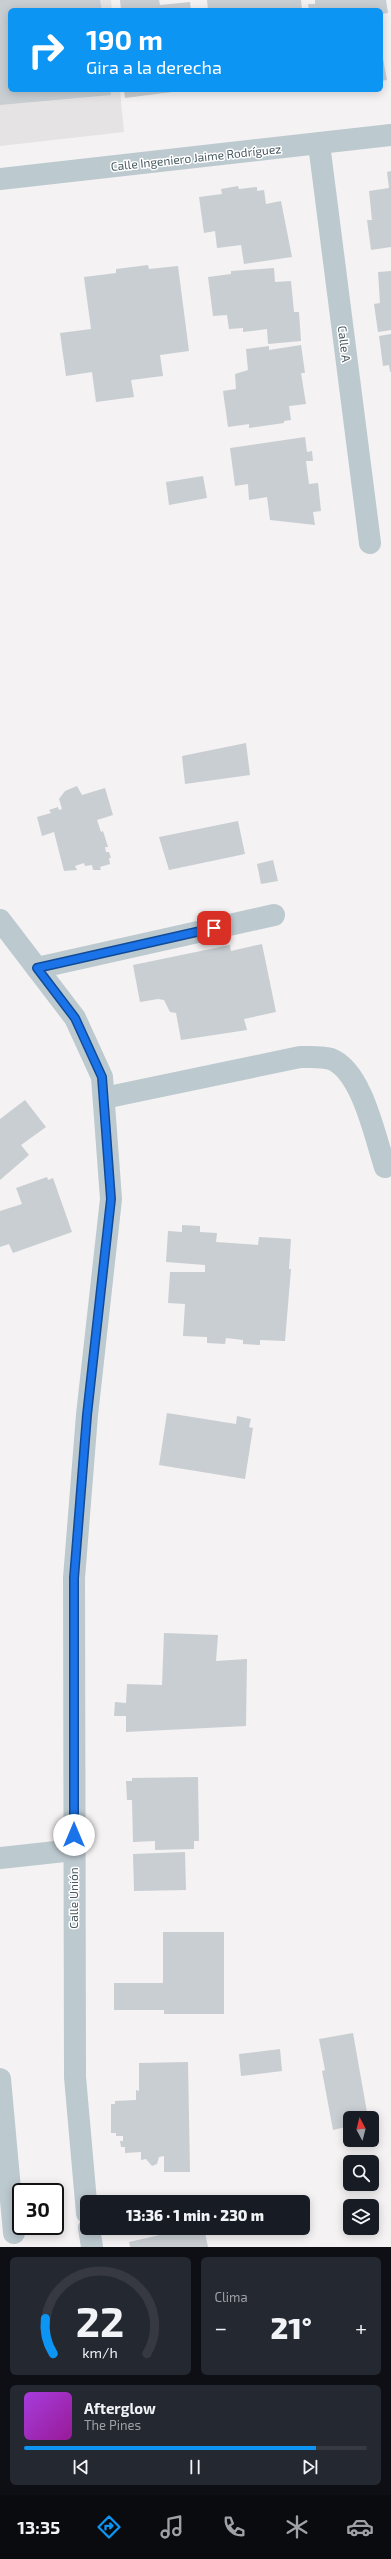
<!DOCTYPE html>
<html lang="es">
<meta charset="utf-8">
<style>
:root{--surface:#171b24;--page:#242831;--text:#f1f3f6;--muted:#9ea1a6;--line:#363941;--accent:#0d95f3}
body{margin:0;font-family:"Exo 2",sans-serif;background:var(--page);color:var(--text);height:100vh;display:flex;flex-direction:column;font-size:15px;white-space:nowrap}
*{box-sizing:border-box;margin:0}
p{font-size:13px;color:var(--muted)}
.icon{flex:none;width:22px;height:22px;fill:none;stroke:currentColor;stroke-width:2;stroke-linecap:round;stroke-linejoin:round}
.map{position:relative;height:2247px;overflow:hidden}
.sheet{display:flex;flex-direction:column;gap:10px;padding:10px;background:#0d0f14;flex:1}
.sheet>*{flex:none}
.guide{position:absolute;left:8px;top:8px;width:375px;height:84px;border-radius:6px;box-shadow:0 2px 10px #0003;background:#0d95f3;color:#fff;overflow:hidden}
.needle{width:26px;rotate:353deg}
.controls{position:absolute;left:343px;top:2111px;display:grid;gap:8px}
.controls a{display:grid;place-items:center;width:36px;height:36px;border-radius:6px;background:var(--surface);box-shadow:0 2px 10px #0003;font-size:20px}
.speed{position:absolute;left:12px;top:2183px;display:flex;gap:8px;font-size:20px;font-weight:700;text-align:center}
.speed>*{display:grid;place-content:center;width:52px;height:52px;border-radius:50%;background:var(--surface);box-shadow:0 2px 10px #0003;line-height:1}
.speed .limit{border:2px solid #111;border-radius:6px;background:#fff;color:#111}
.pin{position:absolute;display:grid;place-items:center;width:34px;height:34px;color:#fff;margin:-17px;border-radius:8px;box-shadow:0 2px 6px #0006}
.me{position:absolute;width:44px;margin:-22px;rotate:0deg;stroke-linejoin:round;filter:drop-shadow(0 0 3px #0008)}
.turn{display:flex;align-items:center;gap:14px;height:84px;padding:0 12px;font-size:18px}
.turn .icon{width:52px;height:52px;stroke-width:2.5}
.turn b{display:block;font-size:28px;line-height:34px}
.big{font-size:30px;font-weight:800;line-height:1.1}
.sheet .widget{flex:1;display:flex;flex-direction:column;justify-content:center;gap:6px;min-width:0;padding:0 14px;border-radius:6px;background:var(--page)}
.sheet .dial{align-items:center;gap:0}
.dial svg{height:104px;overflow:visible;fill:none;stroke:var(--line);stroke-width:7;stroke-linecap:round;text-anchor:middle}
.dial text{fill:var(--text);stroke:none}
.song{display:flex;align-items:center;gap:12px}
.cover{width:48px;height:48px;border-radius:6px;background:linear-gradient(135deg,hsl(280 70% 55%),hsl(300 70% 35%))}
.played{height:4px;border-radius:2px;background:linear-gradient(90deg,var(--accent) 85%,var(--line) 85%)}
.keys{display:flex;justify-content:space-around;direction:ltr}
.heat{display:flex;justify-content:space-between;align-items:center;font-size:22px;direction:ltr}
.sheet .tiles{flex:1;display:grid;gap:10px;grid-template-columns:1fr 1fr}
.widget:last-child{grid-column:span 2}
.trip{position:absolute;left:80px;top:2195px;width:230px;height:40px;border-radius:6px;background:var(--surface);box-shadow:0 2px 10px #0003;font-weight:800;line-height:40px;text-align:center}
.menu{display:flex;height:64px;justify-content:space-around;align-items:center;background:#090b0e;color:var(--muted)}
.menu .icon{width:28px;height:28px}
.menu .selected{color:var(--accent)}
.menu b{font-size:18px;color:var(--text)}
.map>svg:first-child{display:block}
.education{fill:#e5e3e4}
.building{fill:#c8ced2}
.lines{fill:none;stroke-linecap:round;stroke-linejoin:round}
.minor{stroke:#bcc9cf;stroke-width:22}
.route-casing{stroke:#114b97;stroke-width:10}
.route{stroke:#1a73e8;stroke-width:7}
.labels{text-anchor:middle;stroke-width:3;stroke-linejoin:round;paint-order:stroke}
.street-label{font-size:12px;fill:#485961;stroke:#fff}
</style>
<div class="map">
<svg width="391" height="2247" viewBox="0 0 391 2247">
<rect width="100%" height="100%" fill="#f4f2f2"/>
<polygon class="education" points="0,0 111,0 112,10 10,10 10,90 120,90 124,132 0,146"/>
<g class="building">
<polygon points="0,0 100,0 102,10 10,10 10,90 110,90 111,95 0,105"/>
<polygon points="120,0 159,0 160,5 190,2 191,10 121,10"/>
<polygon points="207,0 301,0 302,10 208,10"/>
<polygon points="315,0 386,0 388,13 381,14 381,10 309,10 308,4 315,4"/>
<polygon points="381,48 387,80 381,81"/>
<polygon points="124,90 180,90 180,91 125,98"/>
<polygon points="391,171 391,247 371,250 367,220 372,220 369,191 389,188 387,172"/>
<polygon points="238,186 239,189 257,187 257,191 264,190 266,204 281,201 292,257 244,264 241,245 217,248 215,231 204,233 199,197 222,194 221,189"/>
<polygon points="148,265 149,269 178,266 189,351 160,355 163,376 131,380 134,397 96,402 92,372 66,376 60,333 91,329 84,277 116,273 116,269"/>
<polygon points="274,268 275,282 291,281 294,312 299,312 301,341 268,344 267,329 243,332 243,328 229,329 227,315 213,316 208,277 231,274 231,271"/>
<polygon points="391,271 391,330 378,332 374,304 380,303 378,272"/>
<polygon points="391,334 391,372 390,372 389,365 383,366 379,336"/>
<polygon points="301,345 305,373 301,373 306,404 289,406 291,420 284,421 284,423 249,428 249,424 228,427 223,391 236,389 235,374 248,370 246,349 269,346 269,350"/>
<polygon points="305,437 307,452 312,451 313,461 306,461 309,484 318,483 321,511 313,512 315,525 270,520 267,497 249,500 248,484 235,486 230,448"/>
<polygon points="203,476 207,498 169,505 166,482"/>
<polygon points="246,743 250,775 185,784 182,756"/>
<polygon points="77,786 82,795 105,788 113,815 97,820 101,832 103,831 108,847 105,847 106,852 109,852 111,858 109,858 110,864 100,867 101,870 93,870 92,865 85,866 84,863 75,866 77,870 64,871 54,832 42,836 37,817 51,813 49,810 58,807 59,810 62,809 59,799 65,791"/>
<polygon points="238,821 245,854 169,870 159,837"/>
<polygon points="273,860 278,881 261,884 257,864"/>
<polygon points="262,944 276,1012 244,1019 247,1030 181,1040 176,1013 170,1012 164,1000 158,999 140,1002 133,965 230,945 231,951"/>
<polygon points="25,1100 46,1127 21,1145 29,1155 0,1180 0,1119"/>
<polygon points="47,1177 48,1180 53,1178 72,1232 13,1253 9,1244 0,1247 0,1211 22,1204 16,1188"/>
<polygon points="182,1225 200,1226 200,1232 217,1233 216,1242 258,1245 259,1237 291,1239 289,1269 291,1269 285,1341 260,1340 260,1345 243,1344 243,1340 226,1338 225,1344 207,1343 207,1337 183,1336 185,1304 168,1303 170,1272 205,1272 205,1265 166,1262 168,1231 182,1232"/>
<polygon points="167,1413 236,1424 237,1416 251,1419 249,1427 253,1428 245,1479 159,1465"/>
<polygon points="164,1633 218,1635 216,1661 247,1659 246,1726 126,1732 126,1716 114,1716 115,1702 126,1703 127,1684 162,1685"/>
<polygon points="198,1777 199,1841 194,1841 194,1849 155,1850 155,1841 133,1842 132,1800 127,1800 126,1781 132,1781 132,1778"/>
<polygon points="185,1852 186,1890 134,1891 133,1854"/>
<polygon points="163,1932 224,1932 224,2014 164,2014 164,2010 114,2010 114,1983 163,1983"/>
<polygon points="353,2033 368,2118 350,2118 350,2126 333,2130 322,2071 325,2070 319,2039"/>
<polygon points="280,2049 282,2071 241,2076 239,2054"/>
<polygon points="188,2062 190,2172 164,2172 164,2156 159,2157 157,2164 152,2166 146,2159 141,2160 141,2152 125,2153 125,2147 121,2147 120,2141 123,2141 123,2136 116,2136 116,2133 111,2133 111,2104 115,2104 115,2101 136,2100 136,2090 139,2091 139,2063"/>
<polygon points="191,2228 204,2228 208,2247 130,2247 129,2242"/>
</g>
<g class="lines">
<g class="minor">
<polyline points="319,144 370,543"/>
<polyline points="0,179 391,135"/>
<polyline points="0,920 75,1018 102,1077 111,1199 87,1415 74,1578 75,2077 87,2213"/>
<polyline points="37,968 274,915"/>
<path d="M104 1098 300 1057C309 1057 322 1056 331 1059 362 1071 375 1137 385 1167"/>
<polyline points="0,1858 74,1850"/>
<polyline points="0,2079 14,2233"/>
<polyline points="89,2228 92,2247"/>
</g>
</g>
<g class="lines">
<g class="route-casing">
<polyline id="route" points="74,1835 74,1578 87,1415 111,1199 102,1077 75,1018 37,968 214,928"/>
</g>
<use href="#route" class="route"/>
</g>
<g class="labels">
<g class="street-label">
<text transform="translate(196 158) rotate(-6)" y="4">Calle Ingeniero Jaime Rodríguez</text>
<text transform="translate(344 344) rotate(83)" y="4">Calle A</text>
<text transform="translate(74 1898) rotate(-90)" y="4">Calle Unión</text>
</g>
</g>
</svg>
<div class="controls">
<a><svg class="needle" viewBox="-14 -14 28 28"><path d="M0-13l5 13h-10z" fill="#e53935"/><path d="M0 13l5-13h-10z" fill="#9ea1a6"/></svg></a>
<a><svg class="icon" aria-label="search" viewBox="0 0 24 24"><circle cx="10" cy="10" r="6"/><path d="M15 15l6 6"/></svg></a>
<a><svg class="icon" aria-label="layers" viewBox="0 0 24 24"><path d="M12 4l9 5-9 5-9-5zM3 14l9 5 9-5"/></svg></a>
</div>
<div class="speed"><div class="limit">30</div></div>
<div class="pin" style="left:214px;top:928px;background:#d93025"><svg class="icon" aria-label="arrive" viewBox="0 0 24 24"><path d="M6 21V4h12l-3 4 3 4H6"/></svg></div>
<svg class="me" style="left:74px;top:1835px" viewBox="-20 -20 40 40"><circle r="19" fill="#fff"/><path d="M0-13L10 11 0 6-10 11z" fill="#1a73e8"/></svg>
<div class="trip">13:36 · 1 min · 230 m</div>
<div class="guide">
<div class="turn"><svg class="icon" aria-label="right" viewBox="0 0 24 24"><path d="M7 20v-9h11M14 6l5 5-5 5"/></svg><div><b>190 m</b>Gira a la derecha</div></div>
</div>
</div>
<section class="sheet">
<div class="tiles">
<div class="widget dial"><svg viewBox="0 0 100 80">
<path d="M14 69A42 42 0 1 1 86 69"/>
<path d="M14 69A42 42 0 0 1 8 42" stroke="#0d95f3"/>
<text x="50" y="56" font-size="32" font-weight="700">22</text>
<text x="50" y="72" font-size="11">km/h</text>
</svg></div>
<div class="widget"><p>Clima</p>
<div class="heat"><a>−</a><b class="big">21°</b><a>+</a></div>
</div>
<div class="widget">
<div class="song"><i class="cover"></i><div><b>Afterglow</b><p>The Pines</p></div></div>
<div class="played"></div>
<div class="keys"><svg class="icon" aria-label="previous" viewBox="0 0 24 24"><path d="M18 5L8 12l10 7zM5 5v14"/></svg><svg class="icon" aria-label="pause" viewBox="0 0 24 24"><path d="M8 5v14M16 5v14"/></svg><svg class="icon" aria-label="next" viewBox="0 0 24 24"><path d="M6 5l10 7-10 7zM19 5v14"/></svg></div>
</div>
</div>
</section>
<nav class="menu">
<b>13:35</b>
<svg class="icon selected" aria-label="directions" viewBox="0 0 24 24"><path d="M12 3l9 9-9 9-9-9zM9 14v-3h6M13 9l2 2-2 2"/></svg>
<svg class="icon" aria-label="music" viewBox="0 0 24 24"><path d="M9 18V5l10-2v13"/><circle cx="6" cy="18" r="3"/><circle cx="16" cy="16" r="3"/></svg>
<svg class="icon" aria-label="phone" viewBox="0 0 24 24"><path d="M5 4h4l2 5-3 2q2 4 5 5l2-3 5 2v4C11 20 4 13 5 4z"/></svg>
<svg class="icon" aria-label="climate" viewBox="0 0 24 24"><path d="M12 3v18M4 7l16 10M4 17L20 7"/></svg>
<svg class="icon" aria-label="car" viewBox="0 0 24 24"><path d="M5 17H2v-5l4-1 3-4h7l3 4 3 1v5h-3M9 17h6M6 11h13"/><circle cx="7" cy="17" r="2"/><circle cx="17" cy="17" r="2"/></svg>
</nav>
